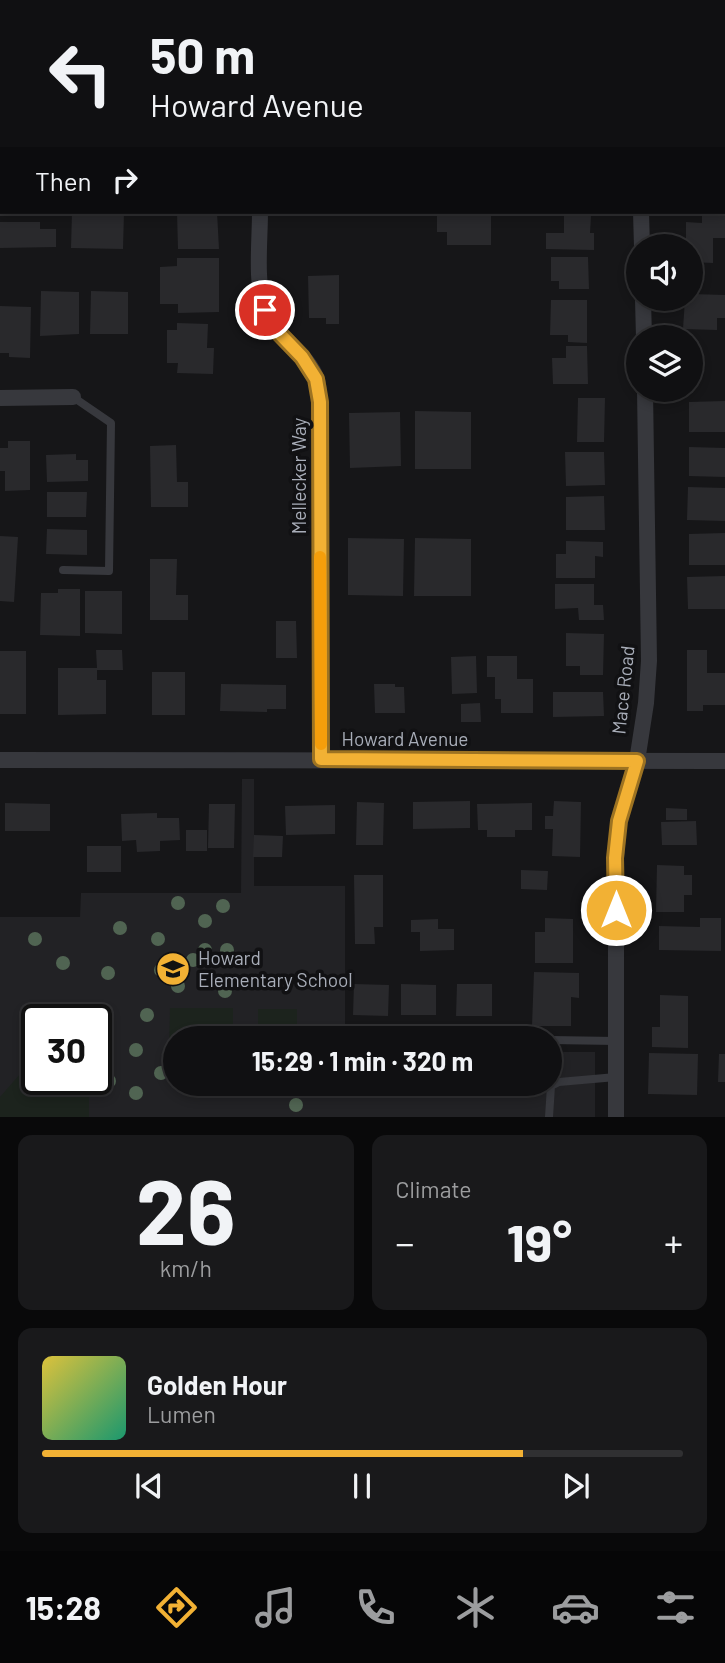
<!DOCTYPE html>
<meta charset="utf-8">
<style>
:root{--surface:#101012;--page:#19191b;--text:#f1f3f6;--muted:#9c9d9f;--line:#303032;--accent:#f2b134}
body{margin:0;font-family:Barlow,sans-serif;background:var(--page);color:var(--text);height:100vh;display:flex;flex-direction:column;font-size:26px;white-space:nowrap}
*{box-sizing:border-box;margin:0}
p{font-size:23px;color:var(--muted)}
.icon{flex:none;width:38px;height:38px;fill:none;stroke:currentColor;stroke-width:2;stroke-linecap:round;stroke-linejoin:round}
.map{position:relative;height:1117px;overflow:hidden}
.sheet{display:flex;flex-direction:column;gap:18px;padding:18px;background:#09090a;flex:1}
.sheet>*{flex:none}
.top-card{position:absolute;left:0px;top:0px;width:726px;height:214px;box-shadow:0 4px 10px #0003,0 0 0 2px var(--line);background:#101012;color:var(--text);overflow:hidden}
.buttons{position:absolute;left:626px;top:234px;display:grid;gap:14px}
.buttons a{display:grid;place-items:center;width:77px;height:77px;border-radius:50%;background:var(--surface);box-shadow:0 4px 10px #0003,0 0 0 2px var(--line);font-size:35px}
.speed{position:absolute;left:21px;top:1004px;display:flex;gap:14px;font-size:35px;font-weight:700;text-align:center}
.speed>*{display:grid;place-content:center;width:91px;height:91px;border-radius:50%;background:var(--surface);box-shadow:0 4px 10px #0003,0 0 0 2px var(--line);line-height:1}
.speed .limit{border:4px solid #111;border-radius:10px;background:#fff;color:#111}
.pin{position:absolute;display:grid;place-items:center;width:60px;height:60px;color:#fff;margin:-30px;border:4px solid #fff;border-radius:50%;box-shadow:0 2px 7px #0007}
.me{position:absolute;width:77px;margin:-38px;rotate:0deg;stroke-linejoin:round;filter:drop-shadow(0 0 5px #0008)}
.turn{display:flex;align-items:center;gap:24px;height:147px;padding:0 35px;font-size:32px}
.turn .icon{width:91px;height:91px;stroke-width:2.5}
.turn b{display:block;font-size:49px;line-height:60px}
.then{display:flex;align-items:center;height:66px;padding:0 35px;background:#0003;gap:14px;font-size:26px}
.big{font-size:52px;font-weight:700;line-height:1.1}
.sheet .tile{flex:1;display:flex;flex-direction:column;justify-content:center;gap:10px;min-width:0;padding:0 24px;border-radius:14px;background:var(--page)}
.sheet .dial{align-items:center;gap:0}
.dial b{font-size:91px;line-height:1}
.song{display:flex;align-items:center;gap:21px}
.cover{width:84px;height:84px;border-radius:10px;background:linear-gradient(135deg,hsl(50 70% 55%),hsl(160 70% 35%))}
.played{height:7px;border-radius:4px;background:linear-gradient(90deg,var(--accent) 75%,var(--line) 75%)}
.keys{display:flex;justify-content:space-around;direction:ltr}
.heat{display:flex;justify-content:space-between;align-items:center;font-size:38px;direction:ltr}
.sheet .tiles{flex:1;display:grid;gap:18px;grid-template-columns:1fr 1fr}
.tile:last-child{grid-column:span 2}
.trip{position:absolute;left:163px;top:1026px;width:399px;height:70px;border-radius:35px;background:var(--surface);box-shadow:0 4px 10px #0003,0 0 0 2px var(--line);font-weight:700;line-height:70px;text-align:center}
.tab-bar{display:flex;height:112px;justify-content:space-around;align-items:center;background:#060607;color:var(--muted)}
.tab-bar .icon{width:49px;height:49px}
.tab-bar .on{color:var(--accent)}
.tab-bar b{font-size:32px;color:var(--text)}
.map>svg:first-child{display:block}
.built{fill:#222225;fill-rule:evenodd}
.green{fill:#1c231d}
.building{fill:#29292c}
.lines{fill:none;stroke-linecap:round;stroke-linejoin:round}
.lane{stroke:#37383d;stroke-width:8}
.street{stroke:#37383d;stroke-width:16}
.tree{fill:#506452}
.route-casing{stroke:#9d7322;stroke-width:18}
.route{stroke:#f2b134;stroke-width:12}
.slow{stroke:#f59e0b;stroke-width:12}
.labels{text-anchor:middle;stroke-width:7;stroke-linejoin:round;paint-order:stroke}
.street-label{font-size:19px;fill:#a8adb8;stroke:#111113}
.poi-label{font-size:19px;fill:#a8adb8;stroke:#111113;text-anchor:start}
</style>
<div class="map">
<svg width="725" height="1117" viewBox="0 0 725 1117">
<rect width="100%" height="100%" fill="#161618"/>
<path class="built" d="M242 779H254V886H345V1038H175V1083H550V1052H595V1117H0V917H80L81 893H241ZM37 1020H96V1080H37Z"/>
<g class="green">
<polygon points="170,1008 233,1008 233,1038 175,1038 175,1052 169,1052"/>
<rect x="258" y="1009" width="39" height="17"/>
<polygon points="37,1064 37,1080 89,1080 89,1117 0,1117 0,1097 20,1074"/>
</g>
<g class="building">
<polygon points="72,212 124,212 123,249 71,248"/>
<polygon points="177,212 217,212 219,249 178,249"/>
<polygon points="437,212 491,212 491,245 447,245 447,232 437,232"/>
<polygon points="564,212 588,212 588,216 591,216 590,233 594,233 594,250 546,249 546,233 564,233"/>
<polygon points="702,212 725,212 725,238 713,238 713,263 691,262 691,247 686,247 686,222 702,223"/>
<polygon points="0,222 40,222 40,229 56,229 56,247 0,248"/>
<polygon points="551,257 588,257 589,289 559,289 559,281 551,281"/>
<polygon points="177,258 219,258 219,312 178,313 178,304 160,304 160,267 177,266"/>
<polygon points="339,275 339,324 326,324 326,318 309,318 308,276"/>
<polygon points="41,291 79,292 79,334 40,336"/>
<polygon points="91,291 128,292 128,334 90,334"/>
<polygon points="691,294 725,295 725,318 717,318 717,330 683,329 685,299 691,299"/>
<polygon points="551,300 587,300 587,343 568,342 568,335 550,335"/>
<polygon points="0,306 31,307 30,358 9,357 9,353 0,353"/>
<polygon points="177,323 208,324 207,348 214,348 213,374 177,373 178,363 167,363 167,330 177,330"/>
<polygon points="566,346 587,346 588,384 553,384 552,358 566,358"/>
<polygon points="578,398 605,398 604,442 577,442"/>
<polygon points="725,401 725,432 689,432 689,402"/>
<polygon points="415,411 471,412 471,469 415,469"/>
<polygon points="400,412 401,466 350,468 349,413"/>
<polygon points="8,441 30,441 30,490 5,491 5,471 0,471 0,448 8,448"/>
<polygon points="176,445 177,482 188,482 188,507 151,507 150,446"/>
<polygon points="689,447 725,448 725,477 689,476"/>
<polygon points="565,452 604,452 605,485 566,486"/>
<polygon points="76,454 76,460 88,460 88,481 47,482 46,455"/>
<polygon points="688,487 725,488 725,521 687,520"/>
<polygon points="47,492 87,492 86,517 47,517"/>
<polygon points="604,496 605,530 566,530 566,497"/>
<polygon points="47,529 87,530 87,555 46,554"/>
<polygon points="725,533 725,565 689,565 689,534"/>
<polygon points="0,536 18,537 14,602 0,601"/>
<polygon points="348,538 404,539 403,596 348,595"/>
<polygon points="415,538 471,539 471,596 414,596"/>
<polygon points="566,541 603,542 603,557 595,556 595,578 556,578 556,554 566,554"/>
<polygon points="150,559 177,559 176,595 188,595 188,620 150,620"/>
<polygon points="725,576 725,609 688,609 687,577"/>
<polygon points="555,584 594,584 594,605 603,605 604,620 579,620 578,608 555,609"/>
<polygon points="58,589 80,589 80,636 40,635 41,593 58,593"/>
<polygon points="85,591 122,591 122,634 85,633"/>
<polygon points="276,621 296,621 297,658 276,658"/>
<polygon points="566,633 604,634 603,675 580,675 580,666 566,666"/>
<polygon points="96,650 122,650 123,670 97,670 97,680 106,680 106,714 58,715 58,668 97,668"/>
<polygon points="687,650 707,650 707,673 725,673 725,705 703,705 703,711 687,711"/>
<rect x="0" y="651" width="26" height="63"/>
<polygon points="476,656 477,693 452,694 451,657"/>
<polygon points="487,656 517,656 517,679 533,679 533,713 501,713 501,699 495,699 495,677 487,677"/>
<rect x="152" y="672" width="33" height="43"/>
<polygon points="221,684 286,685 286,709 267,709 267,712 220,711"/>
<polygon points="374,684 395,684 395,687 404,687 405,713 375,713"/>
<polygon points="553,692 603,692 604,716 553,717"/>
<polygon points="480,703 481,722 461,722 461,704"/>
<polygon points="470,801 470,828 413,829 413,802"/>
<polygon points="554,801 581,802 580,857 552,856 553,829 545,829 545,816 553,816"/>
<polygon points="357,802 384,803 383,845 356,845"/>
<polygon points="5,803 50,804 50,831 5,831"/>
<polygon points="532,803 532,830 515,830 515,837 487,837 487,830 478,830 477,804"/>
<polygon points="209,804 235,804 234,848 208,848"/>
<polygon points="335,805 335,834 286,835 285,806"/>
<polygon points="666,808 687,809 687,820 666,820"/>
<polygon points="157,813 157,818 179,818 180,840 160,841 160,851 137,852 136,840 122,841 121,814"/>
<polygon points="696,821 697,845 662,845 661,822"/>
<rect x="186" y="830" width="21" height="21"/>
<polygon points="254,835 283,836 282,857 253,857"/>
<rect x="87" y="846" width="34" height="26"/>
<polygon points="657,865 684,866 684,875 692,875 692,895 684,895 684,912 656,912"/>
<polygon points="521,870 548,871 547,890 521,889"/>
<polygon points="354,875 383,875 383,927 374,927 375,944 355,944"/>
<polygon points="545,918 573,919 573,963 535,963 535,932 545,932"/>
<polygon points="700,918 721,918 721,951 659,950 659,926 700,927"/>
<polygon points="438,919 438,929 454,929 454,950 420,951 420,932 411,932 411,920"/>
<polygon points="534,972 579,973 579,998 571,997 571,1026 532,1026"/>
<polygon points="354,984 389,985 388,1016 353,1015"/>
<polygon points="401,984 436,985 436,1015 401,1015"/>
<polygon points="457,984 492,984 492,1016 456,1016"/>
<polygon points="660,995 688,996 688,1048 652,1047 652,1027 660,1027"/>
<polygon points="649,1053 698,1054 697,1095 648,1094"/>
<polygon points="719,1054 725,1054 725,1082 718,1082"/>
</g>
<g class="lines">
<g class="lane">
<polyline points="63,570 109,571 111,423 73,397"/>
<polyline points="550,1040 616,1041"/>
<polyline points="549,1117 551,1086 559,1082 616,1077"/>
</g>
<g class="street">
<polyline points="638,0 638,2"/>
<polyline points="0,25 2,25"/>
<polyline points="724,29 725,29"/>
<path d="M260 212C260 241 255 283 265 310 275 338 308 352 317 380 319 387 319 395 320 402L321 759"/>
<polyline points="641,212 642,247"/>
<polyline points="643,299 644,338"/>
<polyline points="0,398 73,397"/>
<polyline points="0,760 725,761"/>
<polyline points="616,1117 616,858 619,821 637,761 646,703 649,661 645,390"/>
</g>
</g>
<g class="tree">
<circle cx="178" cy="903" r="7"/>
<circle cx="223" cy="906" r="7"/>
<circle cx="205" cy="921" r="7"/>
<circle cx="120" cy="928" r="7"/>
<circle cx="35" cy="939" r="7"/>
<circle cx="158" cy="939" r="7"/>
<circle cx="205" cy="950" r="7"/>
<circle cx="227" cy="950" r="7"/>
<circle cx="193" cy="960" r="7"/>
<circle cx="63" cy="963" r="7"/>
<circle cx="161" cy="970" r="7"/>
<circle cx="108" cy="973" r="7"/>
<circle cx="178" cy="986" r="7"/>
<circle cx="225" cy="991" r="7"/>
<circle cx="147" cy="1015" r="7"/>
<circle cx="136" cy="1050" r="7"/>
<circle cx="161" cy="1073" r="7"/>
<circle cx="109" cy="1081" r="7"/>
<circle cx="136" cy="1093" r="7"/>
<circle cx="296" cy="1105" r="7"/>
</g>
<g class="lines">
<g class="route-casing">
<polyline id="route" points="265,310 276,330 302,357 316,379 320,402 321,759 637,761 619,821 615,858 616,910"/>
</g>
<use href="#route" class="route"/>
<polyline class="slow" points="320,557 321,744"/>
</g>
<defs>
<g id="school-disc" transform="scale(1.75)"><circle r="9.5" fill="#f2b134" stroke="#111113"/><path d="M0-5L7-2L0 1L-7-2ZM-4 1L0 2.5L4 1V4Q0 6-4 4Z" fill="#111"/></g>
</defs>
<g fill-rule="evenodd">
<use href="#school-disc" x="173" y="969"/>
</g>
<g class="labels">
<g class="street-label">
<text transform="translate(299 476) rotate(-90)" y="7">Mellecker Way</text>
<text transform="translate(623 690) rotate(-84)" y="7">Mace Road</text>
<text x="405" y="746">Howard Avenue</text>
</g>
<g class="poi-label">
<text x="198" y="965">Howard<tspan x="198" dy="22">Elementary School</tspan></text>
</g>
</g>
</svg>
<div class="buttons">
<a><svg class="icon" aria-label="sound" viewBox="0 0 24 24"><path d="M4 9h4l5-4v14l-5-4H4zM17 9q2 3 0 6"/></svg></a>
<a><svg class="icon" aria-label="layers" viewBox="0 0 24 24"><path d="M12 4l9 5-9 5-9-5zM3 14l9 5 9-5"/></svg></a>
</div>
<div class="speed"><div class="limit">30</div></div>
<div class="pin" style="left:265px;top:310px;background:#d93025"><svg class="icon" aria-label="arrive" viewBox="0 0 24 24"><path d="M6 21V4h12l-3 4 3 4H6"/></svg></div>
<svg class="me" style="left:616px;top:910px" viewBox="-20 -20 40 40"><circle r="17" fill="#f2b134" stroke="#fff" stroke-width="3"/><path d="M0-11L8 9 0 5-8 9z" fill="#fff"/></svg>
<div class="trip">15:29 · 1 min · 320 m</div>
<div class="top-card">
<div class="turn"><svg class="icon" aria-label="left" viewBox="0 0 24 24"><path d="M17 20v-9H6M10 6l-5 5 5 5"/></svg><div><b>50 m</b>Howard Avenue</div></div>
<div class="then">Then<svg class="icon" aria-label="right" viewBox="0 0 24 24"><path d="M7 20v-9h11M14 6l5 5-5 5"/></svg></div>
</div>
</div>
<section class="sheet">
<div class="tiles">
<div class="tile dial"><b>26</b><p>km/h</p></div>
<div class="tile"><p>Climate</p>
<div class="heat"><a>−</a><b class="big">19°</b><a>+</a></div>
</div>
<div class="tile">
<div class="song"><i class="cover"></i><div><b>Golden Hour</b><p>Lumen</p></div></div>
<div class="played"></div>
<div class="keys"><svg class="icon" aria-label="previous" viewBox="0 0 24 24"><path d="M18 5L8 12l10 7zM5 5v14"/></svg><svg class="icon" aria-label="pause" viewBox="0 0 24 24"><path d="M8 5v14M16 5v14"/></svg><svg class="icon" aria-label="next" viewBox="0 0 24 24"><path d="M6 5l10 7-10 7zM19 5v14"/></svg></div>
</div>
</div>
</section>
<nav class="tab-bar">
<b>15:28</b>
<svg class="icon on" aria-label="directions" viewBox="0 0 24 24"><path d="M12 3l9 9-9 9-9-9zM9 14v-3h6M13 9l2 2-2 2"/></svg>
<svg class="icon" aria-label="music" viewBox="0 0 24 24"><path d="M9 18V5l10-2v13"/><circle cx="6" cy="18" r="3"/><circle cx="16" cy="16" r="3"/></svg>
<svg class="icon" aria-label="phone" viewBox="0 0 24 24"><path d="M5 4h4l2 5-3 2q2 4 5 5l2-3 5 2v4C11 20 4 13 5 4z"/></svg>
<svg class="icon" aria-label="climate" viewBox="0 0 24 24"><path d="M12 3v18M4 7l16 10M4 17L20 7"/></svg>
<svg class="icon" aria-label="car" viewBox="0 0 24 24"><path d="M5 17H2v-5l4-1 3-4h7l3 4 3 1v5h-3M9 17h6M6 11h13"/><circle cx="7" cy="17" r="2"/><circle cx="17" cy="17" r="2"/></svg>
<svg class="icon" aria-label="filters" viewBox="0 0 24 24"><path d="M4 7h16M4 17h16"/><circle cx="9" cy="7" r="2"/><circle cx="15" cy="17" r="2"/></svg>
</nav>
